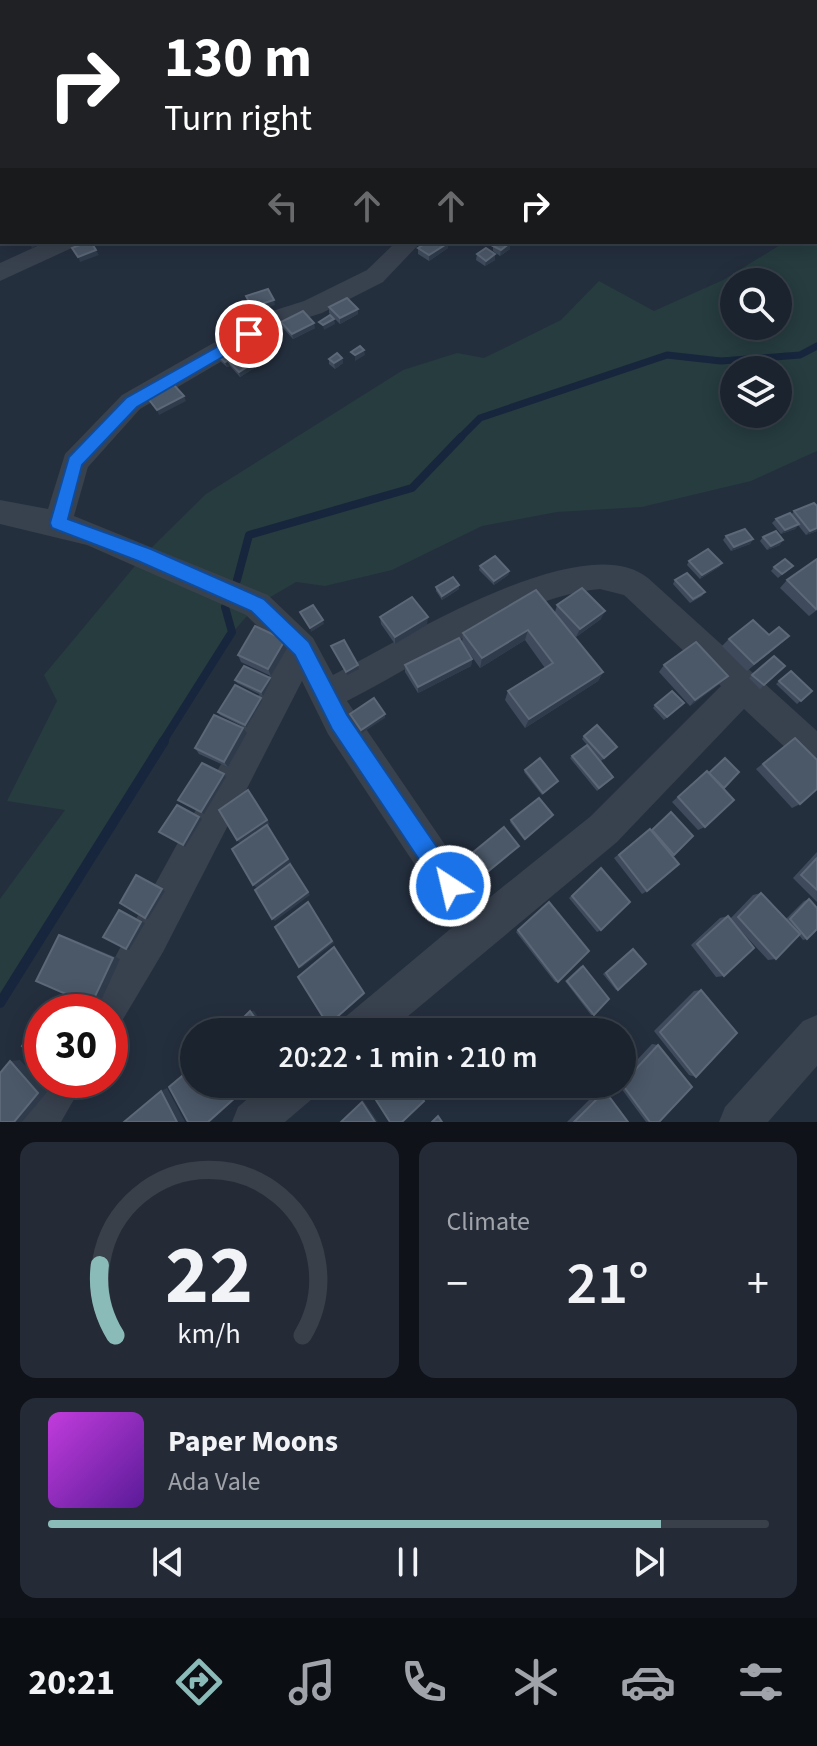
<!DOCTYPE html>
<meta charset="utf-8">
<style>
:root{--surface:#1b232e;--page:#242b36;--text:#f1f3f6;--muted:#a0a4aa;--line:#39404a;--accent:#8bbbb9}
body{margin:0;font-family:"Source Sans 3",sans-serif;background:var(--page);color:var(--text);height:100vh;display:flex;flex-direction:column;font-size:30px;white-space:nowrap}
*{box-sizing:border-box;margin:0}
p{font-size:26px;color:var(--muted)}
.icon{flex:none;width:44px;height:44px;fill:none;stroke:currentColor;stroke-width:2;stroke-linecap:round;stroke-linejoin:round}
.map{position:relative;height:1122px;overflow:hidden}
.sheet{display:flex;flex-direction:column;gap:20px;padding:20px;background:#0f1319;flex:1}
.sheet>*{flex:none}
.hud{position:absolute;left:0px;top:0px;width:818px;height:244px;box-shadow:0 4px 20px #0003,0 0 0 2px var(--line);background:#202124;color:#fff;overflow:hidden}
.fabs{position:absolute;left:720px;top:268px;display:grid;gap:16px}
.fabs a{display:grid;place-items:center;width:72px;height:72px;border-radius:50%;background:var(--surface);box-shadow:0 4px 20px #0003,0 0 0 2px var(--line);font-size:40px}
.speed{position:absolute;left:24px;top:994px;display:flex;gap:16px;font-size:40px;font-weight:700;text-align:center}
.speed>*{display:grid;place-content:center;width:104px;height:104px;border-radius:50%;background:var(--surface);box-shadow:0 4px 20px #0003,0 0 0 2px var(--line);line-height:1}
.speed .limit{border:12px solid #d22;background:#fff;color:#111}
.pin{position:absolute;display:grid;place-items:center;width:68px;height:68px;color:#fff;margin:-34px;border:4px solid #fff;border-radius:50%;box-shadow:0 2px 8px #0007}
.me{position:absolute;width:88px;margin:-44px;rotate:325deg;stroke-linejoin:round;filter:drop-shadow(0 0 6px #0008)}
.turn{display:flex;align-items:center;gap:28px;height:168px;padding:0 32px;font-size:36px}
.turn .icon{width:104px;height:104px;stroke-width:2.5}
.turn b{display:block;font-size:56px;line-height:68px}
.lanes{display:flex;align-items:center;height:76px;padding:0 32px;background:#0003;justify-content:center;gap:40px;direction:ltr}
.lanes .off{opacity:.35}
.big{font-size:60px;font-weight:600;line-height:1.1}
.sheet .tile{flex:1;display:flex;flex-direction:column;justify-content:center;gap:12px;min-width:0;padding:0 28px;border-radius:16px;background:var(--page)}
.sheet .dial{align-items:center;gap:0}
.dial svg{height:208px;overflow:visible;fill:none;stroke:var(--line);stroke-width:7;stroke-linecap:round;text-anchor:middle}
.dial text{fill:var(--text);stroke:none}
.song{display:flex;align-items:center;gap:24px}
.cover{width:96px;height:96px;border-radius:12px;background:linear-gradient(135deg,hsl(290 70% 55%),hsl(270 70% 35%))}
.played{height:8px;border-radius:4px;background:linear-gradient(90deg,var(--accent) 85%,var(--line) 85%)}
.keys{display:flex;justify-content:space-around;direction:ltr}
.heat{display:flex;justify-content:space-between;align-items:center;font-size:44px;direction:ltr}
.sheet .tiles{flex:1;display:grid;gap:20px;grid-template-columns:1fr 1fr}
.tile:last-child{grid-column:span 2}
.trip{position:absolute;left:180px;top:1018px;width:456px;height:80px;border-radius:40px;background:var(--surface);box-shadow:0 4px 20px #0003,0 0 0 2px var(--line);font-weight:600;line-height:80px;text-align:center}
.tab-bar{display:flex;height:128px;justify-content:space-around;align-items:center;background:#0b0e12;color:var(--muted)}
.tab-bar .icon{width:56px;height:56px}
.tab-bar .active{color:var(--accent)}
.tab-bar b{font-size:36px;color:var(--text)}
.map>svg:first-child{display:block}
.green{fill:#263c3f;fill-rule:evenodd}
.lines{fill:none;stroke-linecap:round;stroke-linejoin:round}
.stream-far2{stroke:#17263c;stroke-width:7}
.stream-far1{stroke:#17263c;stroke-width:8}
.stream{stroke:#17263c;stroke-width:10}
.minor{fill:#38414e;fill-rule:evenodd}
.wall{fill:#3f4b5c}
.shaded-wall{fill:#2f3b4b}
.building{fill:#4b5868;stroke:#5c6777;stroke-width:2}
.route{fill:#1a73e8;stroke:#114b97;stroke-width:2}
</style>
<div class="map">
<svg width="817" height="1122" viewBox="0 0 817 1122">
<rect width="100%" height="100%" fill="#242f3e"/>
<path class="green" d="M817 222V451L751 481 642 507 557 512 482 526 392 570 325 586 296 582 257 605 232 633 0 1003V899L65 810 7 801 57 701 44 675 144 555 206 494 403 370 457 353 484 358 561 320 599 281 654 311 723 280 785 242H816ZM734 282H778V326H734ZM734 370H778V414H734Z"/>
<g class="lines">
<polyline class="stream-far2" points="459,439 480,418 667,355 721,361 800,355 817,346"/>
<g class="stream-far1">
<polyline points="237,580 249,535 412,488 461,437"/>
<polyline points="162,743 232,632 225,607"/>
</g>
<polyline class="stream" points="0,1003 164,741"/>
<g class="minor">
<polygon points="2,98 2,110 0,111 0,99"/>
<polygon points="816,174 817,175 817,189 816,188"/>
<polygon points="46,242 77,242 74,247 0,281 0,263"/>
<path d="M396 242H421L383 282 322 313 284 325 140 409 88 467 74 516 268 595 313 638 333 675C398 642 583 525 648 578L817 731V771L805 766 744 709 617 842 389 1032H338L344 1018 455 925 328 734 302 681 163 952 119 1026 110 1030V1012H85L283 651 246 615 87 545 0 524V500L48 509 65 454 122 395 266 313 304 301 367 270ZM600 589 624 595 721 686 591 816 484 902 347 701C417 665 523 595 600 589Z"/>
<polygon points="817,1015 817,1066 768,1122 719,1122 725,1107 803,1021"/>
<polygon points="42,1076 42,1080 85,1080 61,1122 16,1122"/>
<polygon points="265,1084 318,1084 312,1099 285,1122 232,1122 238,1107"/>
</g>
</g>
<g class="wall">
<polygon points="493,246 510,249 500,256 493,251"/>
<polygon points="418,248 448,248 429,261 418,254"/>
<polygon points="477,254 495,260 485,266 476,260"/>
<polygon points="329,307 358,314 340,324 329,313"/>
<polygon points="281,322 315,328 293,339 282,327"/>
<polygon points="244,351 245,353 258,360 259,365 240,377 230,366 227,367 220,361 218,356"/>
<polygon points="342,358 343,363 335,369 329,364 329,359"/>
<polygon points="794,511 817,531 806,535 798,525 795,529 781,534 772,523 776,519 791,515"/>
<polygon points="726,536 753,539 750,544 731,551 723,540"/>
<polygon points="763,537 780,545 767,550 760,541"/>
<polygon points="817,559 817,610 809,616 780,588 787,580"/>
<polygon points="689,561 722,563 719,567 700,579 687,565"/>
<polygon points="480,566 509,571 508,575 494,585 479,570"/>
<polygon points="793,566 778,578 771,571 774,567"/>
<polygon points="675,580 705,592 702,596 690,603 673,584"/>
<polygon points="459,585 459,589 442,600 436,591 436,587"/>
<polygon points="557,605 601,619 576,637 562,621 603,672 598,681 525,728 505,700 508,691 545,668 525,640 480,668 465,647 472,659 471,666 418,693 405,672 405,665 462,643 463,633 555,612"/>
<polygon points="380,617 427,625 395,644 381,624"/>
<polygon points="769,635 781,643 747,671 722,646 729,639"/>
<polygon points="285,640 288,647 271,676 241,662 238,655"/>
<polygon points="774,656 785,666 760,689 749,678"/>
<polygon points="664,665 722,682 690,706 659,672"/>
<polygon points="791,671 812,691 797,704 776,684"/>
<polygon points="235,680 271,681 263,696 237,683"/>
<polygon points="261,698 262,701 246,728 220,715 218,712"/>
<polygon points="684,703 664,720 653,708 655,705"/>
<polygon points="247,733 228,767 199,754 195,748"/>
<polygon points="584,736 617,747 601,761 582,739"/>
<polygon points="795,738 800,804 792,808 756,769"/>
<polygon points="572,756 611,779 597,791 570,758"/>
<polygon points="525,770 558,781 542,795 524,772"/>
<polygon points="701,776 723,788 705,827 698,830 672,802"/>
<polygon points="552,817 524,840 510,822 511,820"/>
<polygon points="650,829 674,855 647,891 642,894 614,858"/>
<polygon points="517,847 485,875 471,856 471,854"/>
<polygon points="817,852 817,902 793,878"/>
<polygon points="601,868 601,930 597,932 569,898"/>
<polygon points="761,893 786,919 804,901 809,899 807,939 803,940 799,935 776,959 768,960 732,921 724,976 716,977 691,945 720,918 728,916 730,919 753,895"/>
<polygon points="549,902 558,982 555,982 516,932"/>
<polygon points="633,949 618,990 616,990 603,974 631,950"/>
<polygon points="581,966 583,966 594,1015 591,1015 565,981"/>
<polygon points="701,990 696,1077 689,1075 654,1031 694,991"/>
<polygon points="652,1044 658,1045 659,1122 646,1122 618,1084 622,1084 622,1076"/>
<polygon points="600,1089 605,1091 628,1122 567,1122"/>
</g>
<g class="shaded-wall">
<polygon points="305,0 320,0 320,1 305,2"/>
<polygon points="621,0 633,0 630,2 620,2"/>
<polygon points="29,242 44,242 32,248"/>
<polygon points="448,243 448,248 429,261 429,255"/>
<polygon points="510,243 510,249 500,256 501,250"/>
<polygon points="96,250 99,255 80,262 78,257"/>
<polygon points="495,254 495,260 485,266 486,261"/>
<polygon points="274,300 275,305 253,312 252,307"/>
<polygon points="358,309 358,314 340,324 340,318"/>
<polygon points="334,319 335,324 324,330 323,325"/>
<polygon points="314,323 315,328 293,339 292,334"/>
<polygon points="364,350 365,355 355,361 355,355"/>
<polygon points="244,351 245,356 229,362 230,366 227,367 225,362"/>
<polygon points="342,358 343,363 335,369 334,363"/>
<polygon points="258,360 259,365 240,377 239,372"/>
<polygon points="184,396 186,401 159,415 157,410"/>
<polygon points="799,524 795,529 781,534 785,530"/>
<polygon points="817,528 817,531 806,535 810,531"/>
<polygon points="753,539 750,544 731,551 734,547"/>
<polygon points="783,540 780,545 767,550 771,546"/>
<polygon points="722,563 719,567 700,579 702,575"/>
<polygon points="509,571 508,575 494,585 494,581"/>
<polygon points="459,585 459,589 442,600 442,596"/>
<polygon points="605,611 601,619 576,637 580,629"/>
<polygon points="428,617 427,625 395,644 395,637"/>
<polygon points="323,620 324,624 311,632 310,628"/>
<polygon points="528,630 525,640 480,668 482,658"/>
<polygon points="285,640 288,647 271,676 268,669"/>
<polygon points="472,659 471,666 418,693 418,687"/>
<polygon points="358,665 359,669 347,675 346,672"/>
<polygon points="603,672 598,681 525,728 529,719"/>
<polygon points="728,676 722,682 690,706 695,700"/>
<polygon points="270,678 271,681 263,696 261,692"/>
<polygon points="261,698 262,701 246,728 245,725"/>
<polygon points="385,714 385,718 362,733 361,730"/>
<polygon points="243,728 247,733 228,767 224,762"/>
<polygon points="224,774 226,777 204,814 201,812"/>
<polygon points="252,794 270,824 268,826 291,863 257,888 253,885 241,844 237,840"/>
<polygon points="199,817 202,819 185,847 183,845"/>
<polygon points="293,867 310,895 275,921 272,919"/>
<polygon points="136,875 165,891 148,919 145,918"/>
<polygon points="308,902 334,943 301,968 299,967"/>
<polygon points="122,911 145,923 129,950 126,949"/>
<polygon points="59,935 67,937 120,959 99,1005 91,1005"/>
<polygon points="334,947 365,994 328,1025"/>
<polygon points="49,1008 57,1008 63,1012 54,1012"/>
<polygon points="250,1011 254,1011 269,1032 265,1032"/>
<polygon points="20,1060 48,1091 22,1122 14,1122 10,1061"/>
<polygon points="230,1084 235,1084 241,1094 210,1122 208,1122"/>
<polygon points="167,1088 185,1122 177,1122 161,1091"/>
<polygon points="363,1100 378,1122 375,1122 362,1102"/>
</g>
<g class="building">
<polygon points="239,0 249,0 250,2 233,2"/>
<polygon points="537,0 548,0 550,2 539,2"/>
<polygon points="601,0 611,0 614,2 596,2"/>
<polygon points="2,72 2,84 0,84 0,73"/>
<polygon points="88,242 91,242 96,250 78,257 72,248"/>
<polygon points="428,242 447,242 448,243 429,255 418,248"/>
<polygon points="498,242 509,242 510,243 501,250 493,246"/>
<polygon points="486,248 495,254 486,261 477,254"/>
<polygon points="268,289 274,300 252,307 246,296"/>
<polygon points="347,298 358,309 340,318 329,307"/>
<polygon points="303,311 314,323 292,334 281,322"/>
<polygon points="330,315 334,319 323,325 319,322"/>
<polygon points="237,345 244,351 225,362 218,356"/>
<polygon points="360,346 364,350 355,355 351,352"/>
<polygon points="248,351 258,360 239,372 229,362"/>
<polygon points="337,353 342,358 334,363 329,359"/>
<polygon points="173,384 184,396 157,410 147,397"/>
<polygon points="814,503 817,506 817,528 810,531 794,511"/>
<polygon points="790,513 799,524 785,530 776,519"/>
<polygon points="745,529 753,539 734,547 726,536"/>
<polygon points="776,531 783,540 771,546 763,537"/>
<polygon points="708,549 722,563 702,575 689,561"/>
<polygon points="495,556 509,571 494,581 480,566"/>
<polygon points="785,559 793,566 782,574 774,567"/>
<polygon points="817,559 817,608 816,609 787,580"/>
<polygon points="687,573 705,592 693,599 675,580"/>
<polygon points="453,577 459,585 442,596 436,587"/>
<polygon points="582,588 605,611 580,629 557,605"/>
<polygon points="536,590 603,672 529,719 508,691 553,663 528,630 482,658 463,633"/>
<polygon points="412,597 428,617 395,637 380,617"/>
<polygon points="313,605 323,620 310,628 300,612"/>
<polygon points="753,620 769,635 779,627 789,636 754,664 729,639"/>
<polygon points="255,626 285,640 268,669 238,655"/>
<polygon points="459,638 472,659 418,687 405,665"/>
<polygon points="344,640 358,665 346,672 331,646"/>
<polygon points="696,642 728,676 695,700 664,665"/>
<polygon points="774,656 785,666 764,685 752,675"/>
<polygon points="244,666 270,678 261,692 235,680"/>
<polygon points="791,671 812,691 801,701 779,681"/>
<polygon points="235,685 261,698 245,725 218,712"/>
<polygon points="672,691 684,703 667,717 655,705"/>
<polygon points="374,698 385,714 361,730 350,714"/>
<polygon points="214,715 243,728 224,762 195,748"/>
<polygon points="597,725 617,747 604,758 584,736"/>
<polygon points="795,738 817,760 817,789 800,804 763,764"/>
<polygon points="587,745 613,777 599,788 572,756"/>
<polygon points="540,758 558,781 543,793 525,770"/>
<polygon points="725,758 739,772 724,788 709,773"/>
<polygon points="202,763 224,774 201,812 178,800"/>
<polygon points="707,771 734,800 705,827 678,797"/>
<polygon points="248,790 267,820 237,840 219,810"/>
<polygon points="539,798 553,815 525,839 511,820"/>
<polygon points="177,805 199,817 183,845 159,832"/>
<polygon points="671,812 693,836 674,855 652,830"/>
<polygon points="267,825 288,859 253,885 232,849"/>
<polygon points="504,827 519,846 486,873 471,854"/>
<polygon points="650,829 679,864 647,891 619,855"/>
<polygon points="817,858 817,890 801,875"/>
<polygon points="290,864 308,892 272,919 255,890"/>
<polygon points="601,868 630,902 601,930 572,896"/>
<polygon points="136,875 162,889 145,918 120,903"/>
<polygon points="761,893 800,934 776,959 738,917"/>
<polygon points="809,899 817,908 817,929 807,939 790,919"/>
<polygon points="308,902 332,941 299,967 275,927"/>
<polygon points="549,902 589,951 558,982 518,930"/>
<polygon points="119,910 141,922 126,949 103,937"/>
<polygon points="728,916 754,948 724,976 697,944"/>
<polygon points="59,935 113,958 91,1005 36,981"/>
<polygon points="334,947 364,993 328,1025 298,977"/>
<polygon points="633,949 646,964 618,990 606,973"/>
<polygon points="583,966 609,999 594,1015 567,981"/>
<polygon points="701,990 737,1033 696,1077 660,1032"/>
<polygon points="250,1011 265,1032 229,1032"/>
<polygon points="42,1017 42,1063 22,1046"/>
<polygon points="658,1045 692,1087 659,1122 650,1122 622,1084"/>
<polygon points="10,1061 38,1093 14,1122 0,1122 0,1073"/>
<polygon points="194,1066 194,1084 230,1084 237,1096 208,1122 188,1122 169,1087"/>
<polygon points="368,1084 413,1084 424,1101 402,1122 390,1122 367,1086"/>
<polygon points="161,1091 177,1122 124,1122"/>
<polygon points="605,1091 628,1122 574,1122"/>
<polygon points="362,1102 375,1122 341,1122"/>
<polygon points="438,1116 442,1122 432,1122"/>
</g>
<polygon class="route" points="249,329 257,334 255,338 137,407 82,465 68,519 151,549 264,599 309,642 347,715 458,878 461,886 458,894 450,897 442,894 332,729 295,655 251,611 138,561 52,528 50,523 69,457 126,398"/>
</svg>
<div class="fabs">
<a><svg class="icon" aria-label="search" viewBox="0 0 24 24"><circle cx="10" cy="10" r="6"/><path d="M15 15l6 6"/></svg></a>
<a><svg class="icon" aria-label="layers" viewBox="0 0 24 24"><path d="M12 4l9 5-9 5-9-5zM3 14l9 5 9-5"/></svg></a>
</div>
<div class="speed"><div class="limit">30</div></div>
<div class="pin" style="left:249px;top:334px;background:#d93025"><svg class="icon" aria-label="arrive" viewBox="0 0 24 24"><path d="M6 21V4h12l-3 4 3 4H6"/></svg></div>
<svg class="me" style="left:450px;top:886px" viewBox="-20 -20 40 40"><circle r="17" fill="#1a73e8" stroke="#fff" stroke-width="3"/><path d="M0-11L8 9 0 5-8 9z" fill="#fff"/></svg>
<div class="trip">20:22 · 1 min · 210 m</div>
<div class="hud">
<div class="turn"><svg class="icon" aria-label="right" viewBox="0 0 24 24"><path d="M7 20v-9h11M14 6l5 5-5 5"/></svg><div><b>130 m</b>Turn right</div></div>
<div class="lanes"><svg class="icon off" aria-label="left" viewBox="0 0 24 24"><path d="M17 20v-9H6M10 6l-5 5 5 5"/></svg><svg class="icon off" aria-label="ahead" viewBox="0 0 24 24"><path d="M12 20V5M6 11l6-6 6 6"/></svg><svg class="icon off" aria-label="ahead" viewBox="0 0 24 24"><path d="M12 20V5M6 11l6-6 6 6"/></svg><svg class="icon" aria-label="right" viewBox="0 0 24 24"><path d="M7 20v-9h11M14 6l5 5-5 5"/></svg></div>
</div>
</div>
<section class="sheet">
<div class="tiles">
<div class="tile dial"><svg viewBox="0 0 100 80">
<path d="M14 69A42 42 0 1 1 86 69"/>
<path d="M14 69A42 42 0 0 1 8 42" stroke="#8bbbb9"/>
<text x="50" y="56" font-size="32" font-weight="700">22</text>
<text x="50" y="72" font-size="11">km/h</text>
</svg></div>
<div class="tile"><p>Climate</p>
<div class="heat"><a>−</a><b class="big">21°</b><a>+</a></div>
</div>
<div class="tile">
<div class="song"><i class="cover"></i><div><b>Paper Moons</b><p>Ada Vale</p></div></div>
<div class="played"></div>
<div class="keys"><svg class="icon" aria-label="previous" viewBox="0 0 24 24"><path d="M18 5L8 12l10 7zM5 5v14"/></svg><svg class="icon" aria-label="pause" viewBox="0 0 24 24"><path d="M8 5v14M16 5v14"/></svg><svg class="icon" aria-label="next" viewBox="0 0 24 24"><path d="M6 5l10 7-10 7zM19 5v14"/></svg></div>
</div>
</div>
</section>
<nav class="tab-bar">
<b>20:21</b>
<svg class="icon active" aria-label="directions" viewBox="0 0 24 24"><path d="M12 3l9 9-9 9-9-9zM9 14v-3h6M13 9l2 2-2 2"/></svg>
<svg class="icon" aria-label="music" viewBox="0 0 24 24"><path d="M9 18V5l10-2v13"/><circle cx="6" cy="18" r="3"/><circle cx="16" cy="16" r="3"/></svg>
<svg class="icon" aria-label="phone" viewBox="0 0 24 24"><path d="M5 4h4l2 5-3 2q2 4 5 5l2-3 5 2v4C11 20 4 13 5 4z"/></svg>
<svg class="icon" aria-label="climate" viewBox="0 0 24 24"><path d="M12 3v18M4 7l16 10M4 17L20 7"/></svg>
<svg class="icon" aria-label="car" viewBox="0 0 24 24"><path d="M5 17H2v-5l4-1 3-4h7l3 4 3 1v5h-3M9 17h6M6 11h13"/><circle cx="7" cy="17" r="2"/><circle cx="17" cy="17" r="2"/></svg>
<svg class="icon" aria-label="filters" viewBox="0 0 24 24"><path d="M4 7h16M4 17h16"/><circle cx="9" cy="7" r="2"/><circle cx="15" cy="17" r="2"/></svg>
</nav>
